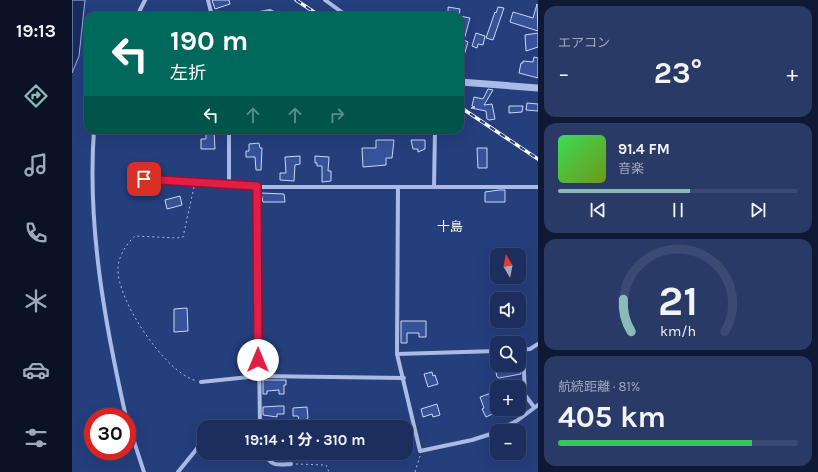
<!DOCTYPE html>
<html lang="ja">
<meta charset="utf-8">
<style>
:root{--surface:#1c2e5d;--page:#293a66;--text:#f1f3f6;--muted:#a0a8bc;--line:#3a4a72;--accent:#8bbbb9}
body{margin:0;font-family:Karla,"Noto Sans JP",sans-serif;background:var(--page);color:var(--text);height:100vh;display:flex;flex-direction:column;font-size:15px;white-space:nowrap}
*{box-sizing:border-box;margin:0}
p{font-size:13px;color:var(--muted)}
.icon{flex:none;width:22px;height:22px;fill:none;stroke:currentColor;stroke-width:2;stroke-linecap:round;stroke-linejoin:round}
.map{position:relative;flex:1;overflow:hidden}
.details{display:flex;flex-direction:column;gap:6px;padding:6px;background:#0f1933;width:280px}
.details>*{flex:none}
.banner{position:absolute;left:12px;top:12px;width:380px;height:122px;border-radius:12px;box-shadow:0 4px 16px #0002,0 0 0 1px var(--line);background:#00695c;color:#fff;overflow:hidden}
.needle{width:26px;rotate:350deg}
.fabs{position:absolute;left:418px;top:248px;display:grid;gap:8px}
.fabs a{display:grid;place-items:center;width:36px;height:36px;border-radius:8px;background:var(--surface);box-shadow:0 4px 16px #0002,0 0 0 1px var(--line);font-size:20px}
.speed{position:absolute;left:12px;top:408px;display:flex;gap:8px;font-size:20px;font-weight:700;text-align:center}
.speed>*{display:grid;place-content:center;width:52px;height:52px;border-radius:50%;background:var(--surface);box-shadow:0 4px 16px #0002,0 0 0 1px var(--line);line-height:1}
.speed .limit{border:6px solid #d22;background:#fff;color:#111}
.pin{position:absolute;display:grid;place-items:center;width:34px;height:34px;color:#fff;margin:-17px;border-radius:8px;box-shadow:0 2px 6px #0006}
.me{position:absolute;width:44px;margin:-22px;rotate:0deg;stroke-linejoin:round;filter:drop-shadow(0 0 3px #0008)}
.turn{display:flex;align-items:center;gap:14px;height:84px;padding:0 20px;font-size:18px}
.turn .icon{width:52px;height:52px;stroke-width:2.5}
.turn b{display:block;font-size:28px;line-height:34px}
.lanes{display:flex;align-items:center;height:38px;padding:0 20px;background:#0003;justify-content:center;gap:20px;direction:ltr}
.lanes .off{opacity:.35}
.big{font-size:30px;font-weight:700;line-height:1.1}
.details .tile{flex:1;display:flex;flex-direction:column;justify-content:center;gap:6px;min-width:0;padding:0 14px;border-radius:12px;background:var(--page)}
.details .dial{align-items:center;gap:0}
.dial svg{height:104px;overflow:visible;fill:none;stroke:var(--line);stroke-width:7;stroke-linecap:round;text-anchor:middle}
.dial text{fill:var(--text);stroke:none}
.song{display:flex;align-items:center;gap:12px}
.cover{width:48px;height:48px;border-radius:6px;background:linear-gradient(135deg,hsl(130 70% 55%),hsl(80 70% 35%))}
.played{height:4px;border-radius:2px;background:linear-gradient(90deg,var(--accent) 55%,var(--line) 55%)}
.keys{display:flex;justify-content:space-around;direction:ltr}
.heat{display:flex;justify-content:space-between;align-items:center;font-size:22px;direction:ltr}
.charge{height:6px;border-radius:3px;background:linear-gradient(90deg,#34c759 81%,var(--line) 0)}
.trip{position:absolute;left:125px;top:420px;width:216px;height:40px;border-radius:12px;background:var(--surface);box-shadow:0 4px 16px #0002,0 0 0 1px var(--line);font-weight:700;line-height:40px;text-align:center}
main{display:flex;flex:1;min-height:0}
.tabs{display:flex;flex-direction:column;width:72px;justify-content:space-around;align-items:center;background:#0b1225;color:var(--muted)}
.tabs .icon{width:28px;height:28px}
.tabs .selected{color:var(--accent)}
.tabs b{font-size:18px;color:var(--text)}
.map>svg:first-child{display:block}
.water{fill:#1a2c5d;stroke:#9eb4e5}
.building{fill:#365399;stroke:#ccd8f4}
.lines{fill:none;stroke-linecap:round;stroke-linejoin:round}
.path{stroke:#aabbe5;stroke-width:1;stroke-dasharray:2 3;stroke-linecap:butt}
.minor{stroke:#aabbe5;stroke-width:4}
.tertiary{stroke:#aabbe5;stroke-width:7}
.rail-casing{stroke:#fff;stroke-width:3.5}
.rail{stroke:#253e7c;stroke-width:2;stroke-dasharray:6;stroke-linecap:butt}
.route-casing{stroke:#92132f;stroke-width:10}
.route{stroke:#e11d48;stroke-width:7}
.labels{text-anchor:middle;stroke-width:4;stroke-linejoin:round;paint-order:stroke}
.neighbourhood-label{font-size:13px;fill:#fff;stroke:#253e7c}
</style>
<main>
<nav class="tabs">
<b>19:13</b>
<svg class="icon selected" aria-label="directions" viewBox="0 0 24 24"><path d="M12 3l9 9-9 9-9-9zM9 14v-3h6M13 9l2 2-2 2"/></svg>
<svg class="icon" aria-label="music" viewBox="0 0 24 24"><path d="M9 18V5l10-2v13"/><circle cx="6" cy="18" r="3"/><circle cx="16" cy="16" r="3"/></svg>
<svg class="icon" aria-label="phone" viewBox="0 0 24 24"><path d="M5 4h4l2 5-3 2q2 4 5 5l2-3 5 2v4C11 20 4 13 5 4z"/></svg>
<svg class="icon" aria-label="climate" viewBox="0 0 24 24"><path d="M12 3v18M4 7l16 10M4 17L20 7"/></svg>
<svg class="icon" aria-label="car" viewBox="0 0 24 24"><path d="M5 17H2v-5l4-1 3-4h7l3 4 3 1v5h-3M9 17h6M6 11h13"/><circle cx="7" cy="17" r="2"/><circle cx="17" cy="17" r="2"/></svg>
<svg class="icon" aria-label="filters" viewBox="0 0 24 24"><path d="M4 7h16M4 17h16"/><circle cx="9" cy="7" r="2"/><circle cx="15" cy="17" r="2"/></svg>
</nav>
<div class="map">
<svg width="466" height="472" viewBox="0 0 466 472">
<rect width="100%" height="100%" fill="#253e7c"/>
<polygon class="water" points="0,0 13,0 7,56 0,73"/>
<g class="building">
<polygon points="140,0 157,0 158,4 143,9"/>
<polygon points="465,4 466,31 438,22 441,12 461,18"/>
<polygon points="376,7 388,9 387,16 376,16"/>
<polygon points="426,7 432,8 421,40 414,38 423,12 424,13"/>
<polygon points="388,16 398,18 392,40 396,42 389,66 388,66"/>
<polygon points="404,33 413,36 411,45 406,44 405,48 400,46"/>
<polygon points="466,33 466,47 454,51 453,35"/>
<polygon points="462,57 466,58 466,78 447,73 449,63 451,63 451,61 461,62"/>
<polygon points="416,89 421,90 412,105 420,104 423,119 417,120 415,119 414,111 399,108 403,107 400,106 402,97 411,99"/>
<polygon points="455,103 466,104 466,111 454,110"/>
<polygon points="437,106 451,106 450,112 437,113"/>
<polygon points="134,130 142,130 143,149 129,149 129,139 134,139"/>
<polygon points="304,140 322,140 320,158 314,158 314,165 291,167 290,148 304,148"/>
<polygon points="339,140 353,140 353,149 346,152 346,149 341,149"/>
<polygon points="187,143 188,148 190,148 189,170 184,170 183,157 174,157 174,151 177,151 177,144"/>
<polygon points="405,148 415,148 415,168 406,168"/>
<polygon points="228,156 228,164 223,165 222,181 208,180 208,173 214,173 213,157"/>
<polygon points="243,156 257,157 256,171 259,171 259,181 250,182 250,166 245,166 245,163 243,163"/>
<polygon points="427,190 433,190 433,202 413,202 413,192"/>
<polygon points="189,193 212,194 213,202 191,202"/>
<polygon points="108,196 110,205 95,209 93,200"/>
<polygon points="115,308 116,331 102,332 102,309"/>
<polygon points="329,321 354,321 354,337 347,337 347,333 335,333 335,343 329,343"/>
<polygon points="436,366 437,369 448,368 449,374 427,378 425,377 423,368"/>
<polygon points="360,372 361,376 363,375 366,384 356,387 352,374"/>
<polygon points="191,380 214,380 214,385 212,385 212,394 207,394 207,390 195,391 195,394 191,394"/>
<polygon points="425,391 425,412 414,417 410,409 412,408 408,397"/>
<polygon points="365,404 368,415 361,417 360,414 351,417 349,409"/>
<polygon points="207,406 212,406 212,414 205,414 205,417 191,415 191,407"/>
<polygon points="235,407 236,418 233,420 227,420 226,416 221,416 221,408"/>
</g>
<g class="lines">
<g class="path">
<path d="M122 187 111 237 105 238 63 236C55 243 46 257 46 268 44 299 94 374 125 381"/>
<polyline points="224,464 254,465 257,472"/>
<polyline points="343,472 348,456"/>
</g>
<g class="minor">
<polyline points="136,0 140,16"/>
<polyline points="253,0 275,16"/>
<polyline points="65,16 73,0"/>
<polyline points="171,16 198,11 207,16"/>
<path d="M22 130C15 226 33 324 54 417"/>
<polyline points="157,130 157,185"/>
<polyline points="73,179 185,187 466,187"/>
<polyline points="185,187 188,427"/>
<polyline points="326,187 325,354 348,451 400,440 425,432"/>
<polyline points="362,187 363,130"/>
<polyline points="447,350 458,349 466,344"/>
<polyline points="451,350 453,395 462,407"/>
<polyline points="325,354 425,351"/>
<polyline points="129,382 186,376 332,378"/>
<polyline points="55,420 72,472"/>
<polyline points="144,427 150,424 155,427"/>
<polyline points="426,431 446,420 466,405"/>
<path d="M192 453C200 467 205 465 219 464"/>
<polyline points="106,472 132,440"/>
</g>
<polyline class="tertiary" points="388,82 466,88"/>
<g class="rail-casing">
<g id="rail">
<polyline points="224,0 248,16"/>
<polyline points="388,107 466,159"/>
</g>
</g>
<use href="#rail" class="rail"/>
</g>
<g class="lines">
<g class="route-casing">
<polyline id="route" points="72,179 185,186 186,360"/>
</g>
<use href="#route" class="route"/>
</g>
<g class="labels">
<g class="neighbourhood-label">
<text x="378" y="231">十島</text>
</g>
</g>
</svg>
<div class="fabs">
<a><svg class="needle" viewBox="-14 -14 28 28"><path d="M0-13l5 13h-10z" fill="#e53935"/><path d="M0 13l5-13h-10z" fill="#a0a8bc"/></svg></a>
<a><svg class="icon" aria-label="sound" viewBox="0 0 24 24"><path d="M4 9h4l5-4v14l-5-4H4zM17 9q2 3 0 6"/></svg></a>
<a><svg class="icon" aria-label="search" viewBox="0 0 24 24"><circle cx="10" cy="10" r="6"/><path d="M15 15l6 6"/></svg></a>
<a>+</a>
<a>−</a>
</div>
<div class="speed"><div class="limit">30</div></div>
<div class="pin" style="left:72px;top:179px;background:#d93025"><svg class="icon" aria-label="arrive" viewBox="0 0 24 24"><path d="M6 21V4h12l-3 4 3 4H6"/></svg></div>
<svg class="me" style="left:186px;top:360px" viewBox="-20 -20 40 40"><circle r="19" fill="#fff"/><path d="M0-13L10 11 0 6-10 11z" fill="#e11d48"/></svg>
<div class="trip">19:14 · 1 分 · 310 m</div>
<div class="banner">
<div class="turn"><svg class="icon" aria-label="left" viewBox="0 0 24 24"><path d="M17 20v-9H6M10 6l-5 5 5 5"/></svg><div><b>190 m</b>左折</div></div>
<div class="lanes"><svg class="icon" aria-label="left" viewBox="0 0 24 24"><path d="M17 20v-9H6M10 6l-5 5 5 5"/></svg><svg class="icon off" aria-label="ahead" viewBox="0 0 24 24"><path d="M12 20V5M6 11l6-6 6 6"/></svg><svg class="icon off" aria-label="ahead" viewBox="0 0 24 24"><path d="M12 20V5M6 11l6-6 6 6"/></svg><svg class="icon off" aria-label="right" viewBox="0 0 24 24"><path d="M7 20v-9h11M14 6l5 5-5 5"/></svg></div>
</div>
</div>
<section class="details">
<div class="tile"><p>エアコン</p>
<div class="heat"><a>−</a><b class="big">23°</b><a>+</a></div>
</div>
<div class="tile">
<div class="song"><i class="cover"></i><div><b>91.4 FM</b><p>音楽</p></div></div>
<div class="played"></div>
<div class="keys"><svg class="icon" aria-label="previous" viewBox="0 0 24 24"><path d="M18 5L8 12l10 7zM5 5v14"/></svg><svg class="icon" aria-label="pause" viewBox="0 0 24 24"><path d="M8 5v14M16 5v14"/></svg><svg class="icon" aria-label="next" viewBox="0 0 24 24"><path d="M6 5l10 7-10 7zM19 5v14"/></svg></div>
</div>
<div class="tile dial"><svg viewBox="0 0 100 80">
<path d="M14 69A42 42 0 1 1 86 69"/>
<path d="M14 69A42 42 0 0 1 8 44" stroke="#8bbbb9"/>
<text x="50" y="56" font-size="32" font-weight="700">21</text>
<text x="50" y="72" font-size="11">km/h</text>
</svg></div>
<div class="tile"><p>航続距離 · 81%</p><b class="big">405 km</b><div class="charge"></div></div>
</section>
</main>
